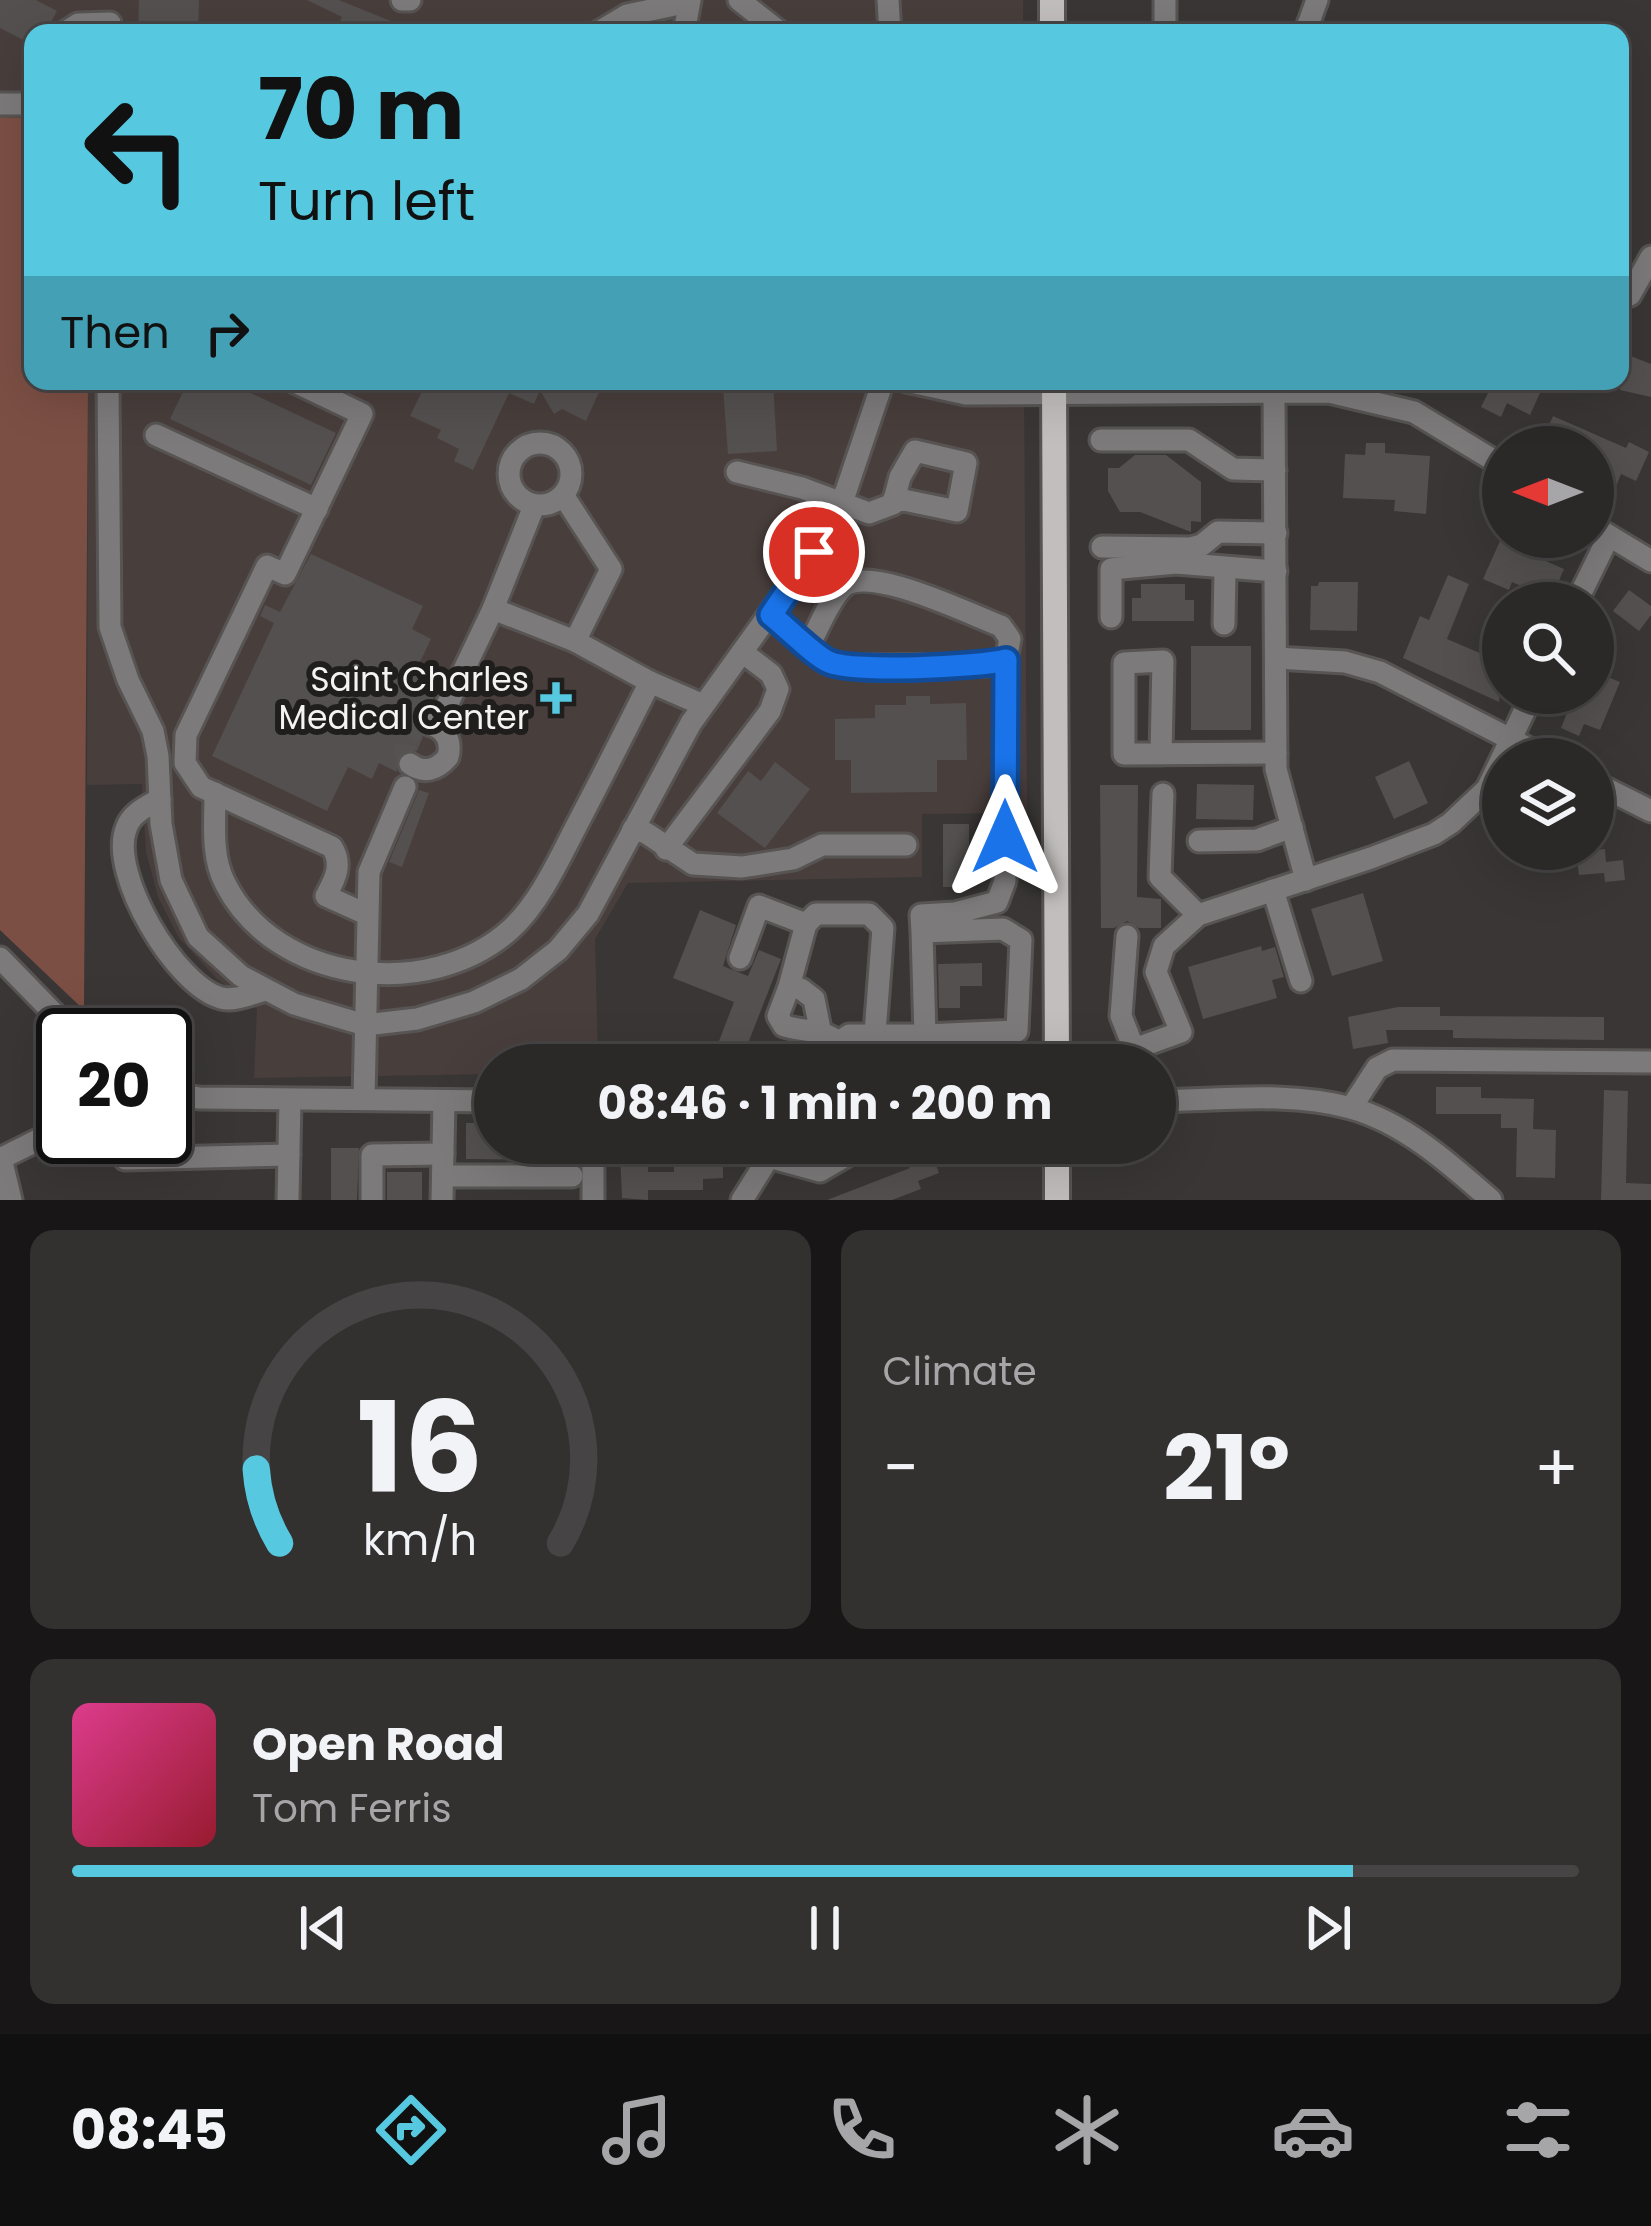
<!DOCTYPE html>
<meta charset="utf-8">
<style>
:root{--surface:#2b2828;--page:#333030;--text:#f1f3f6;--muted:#a6a6a8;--line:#474445;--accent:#56c9e1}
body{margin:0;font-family:Poppins,sans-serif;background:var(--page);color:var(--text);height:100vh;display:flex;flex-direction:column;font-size:45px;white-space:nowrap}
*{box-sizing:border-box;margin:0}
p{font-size:39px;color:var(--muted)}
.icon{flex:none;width:66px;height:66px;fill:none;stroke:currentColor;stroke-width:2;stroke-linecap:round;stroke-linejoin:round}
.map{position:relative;height:1200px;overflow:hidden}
.drawer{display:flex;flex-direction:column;gap:30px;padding:30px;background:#181616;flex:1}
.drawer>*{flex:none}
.guide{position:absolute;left:24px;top:24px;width:1605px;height:366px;border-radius:24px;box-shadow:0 12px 48px #0002,0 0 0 3px var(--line);background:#56c9e1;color:#111;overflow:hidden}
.needle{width:78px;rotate:270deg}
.fabs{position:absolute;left:1482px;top:426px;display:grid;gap:24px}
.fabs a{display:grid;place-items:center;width:132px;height:132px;border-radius:50%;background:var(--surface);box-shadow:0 12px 48px #0002,0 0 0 3px var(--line);font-size:60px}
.speed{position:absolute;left:36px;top:1008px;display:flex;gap:24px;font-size:60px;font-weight:700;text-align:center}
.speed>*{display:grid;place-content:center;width:156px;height:156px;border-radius:50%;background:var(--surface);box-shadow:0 12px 48px #0002,0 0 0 3px var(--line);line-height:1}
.speed .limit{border:6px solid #111;border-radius:18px;background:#fff;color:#111}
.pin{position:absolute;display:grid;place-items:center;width:102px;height:102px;color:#fff;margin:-51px;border:6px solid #fff;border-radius:50%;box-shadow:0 3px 12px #0007}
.me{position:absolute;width:132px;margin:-66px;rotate:0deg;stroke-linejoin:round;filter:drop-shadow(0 0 9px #0008)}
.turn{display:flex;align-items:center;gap:42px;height:252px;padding:0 36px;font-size:54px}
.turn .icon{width:156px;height:156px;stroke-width:2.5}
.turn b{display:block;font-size:84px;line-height:102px}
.then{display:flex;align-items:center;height:114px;padding:0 36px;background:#0003;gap:24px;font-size:45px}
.big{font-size:90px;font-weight:700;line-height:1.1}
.drawer .widget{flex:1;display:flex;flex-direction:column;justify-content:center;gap:18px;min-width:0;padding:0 42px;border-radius:24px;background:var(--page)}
.drawer .dial{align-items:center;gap:0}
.dial svg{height:312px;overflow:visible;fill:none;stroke:var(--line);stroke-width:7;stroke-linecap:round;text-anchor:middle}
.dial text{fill:var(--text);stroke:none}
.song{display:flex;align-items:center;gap:36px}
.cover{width:144px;height:144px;border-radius:18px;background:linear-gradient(135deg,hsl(330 70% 55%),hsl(350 70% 35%))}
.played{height:12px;border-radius:6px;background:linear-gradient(90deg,var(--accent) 85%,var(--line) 85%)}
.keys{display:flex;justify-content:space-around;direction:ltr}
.heat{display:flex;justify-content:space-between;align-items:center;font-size:66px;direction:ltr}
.drawer .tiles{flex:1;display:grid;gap:30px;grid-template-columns:1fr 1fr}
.widget:last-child{grid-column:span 2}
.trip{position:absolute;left:474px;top:1044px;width:702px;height:120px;border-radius:60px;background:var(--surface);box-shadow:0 12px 48px #0002,0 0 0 3px var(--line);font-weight:700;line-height:120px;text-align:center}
.dock{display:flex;height:192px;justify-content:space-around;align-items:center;background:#111010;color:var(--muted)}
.dock .icon{width:84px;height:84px}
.dock .current{color:var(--accent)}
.dock b{font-size:54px;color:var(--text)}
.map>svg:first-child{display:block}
.built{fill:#483e3c}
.green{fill:#7c4f44}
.building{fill:#53504f}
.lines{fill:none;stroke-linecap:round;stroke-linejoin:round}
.minor-tunnel{stroke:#555251;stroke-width:21;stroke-dasharray:21 10;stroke-linecap:butt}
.minor-casing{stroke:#575453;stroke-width:27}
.major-casing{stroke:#575453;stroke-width:30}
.minor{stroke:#7c7a7a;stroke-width:21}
.major{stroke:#c1bebd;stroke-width:24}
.route-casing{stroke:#114b97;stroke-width:30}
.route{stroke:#1a73e8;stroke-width:21}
.poi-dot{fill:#56c9e1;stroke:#1f1e1d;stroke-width:4.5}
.labels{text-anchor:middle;stroke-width:12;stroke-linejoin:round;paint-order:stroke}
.poi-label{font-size:33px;fill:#f5f3f2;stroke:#1f1e1d;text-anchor:end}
</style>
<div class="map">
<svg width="1651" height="1200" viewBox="0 0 1651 1200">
<rect width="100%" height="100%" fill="#393635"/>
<g class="built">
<polygon points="0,0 1023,0 1023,33 33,33 33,118 0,117"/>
<polygon points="88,381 1024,381 1027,813 922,814 922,877 628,883 595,939 598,1065 495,1065 495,1074 254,1078 257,1009 217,979 179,938 158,897 146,852 142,784 87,785"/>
</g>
<polygon class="green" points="0,117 33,118 33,381 88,381 84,1010 0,930"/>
<g class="building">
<polygon points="0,0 36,0 57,11 45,33 33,33 33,45 0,28"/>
<polygon points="139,0 199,0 198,33 138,33"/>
<polygon points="307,0 339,0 420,33 335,33 342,17"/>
<polygon points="1623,353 1651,364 1651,397 1620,390"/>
<polygon points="188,381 225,381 336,433 311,485 170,419"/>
<polygon points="427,381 604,381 586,421 562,409 554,414 540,390 534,404 509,393 473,470 454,461 459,449 437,438 441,430 410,416"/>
<polygon points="732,381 773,381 777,451 728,454 723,387 736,386"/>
<polygon points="1494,381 1515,381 1540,393 1530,415 1507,403 1501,417 1481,407"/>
<polygon points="1553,416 1626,448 1629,442 1649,452 1636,481 1621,474 1615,489 1593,479 1593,447 1568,447 1544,437"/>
<polygon points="1366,443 1385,443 1385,453 1430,456 1426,514 1394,511 1395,500 1343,498 1345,454 1365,455"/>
<polygon points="1135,455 1166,455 1201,482 1201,522 1191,521 1191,532 1140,512 1120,512 1108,491 1108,468 1119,468"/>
<polygon points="1500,541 1564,569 1551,599 1512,582 1509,590 1483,579"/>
<polygon points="311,554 423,606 412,629 431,639 418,666 443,678 428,709 415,720 415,728 423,737 417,751 409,749 398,755 397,772 379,763 372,779 348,767 327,811 212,756 274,623 260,616 265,605 280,612"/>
<polygon points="1448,575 1469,584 1447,639 1503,663 1499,702 1403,658 1420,616 1429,620"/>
<polygon points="1319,582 1358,582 1357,631 1310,630 1311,586 1318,586"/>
<polygon points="1141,584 1185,584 1185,600 1194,600 1194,621 1132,621 1132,598 1141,598"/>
<polygon points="1629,590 1651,606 1651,615 1639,631 1613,611"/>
<rect x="1191" y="646" width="60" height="84"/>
<polygon points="1593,671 1620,682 1600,730 1584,724 1579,736 1561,728 1575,693 1593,693"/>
<polygon points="906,696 930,696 930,704 966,703 967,760 937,760 937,792 851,793 851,760 835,760 835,719 875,718 875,705 906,705"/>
<polygon points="1409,761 1428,803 1394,819 1375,777"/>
<polygon points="775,762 810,789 765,848 717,813 748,771 761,781"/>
<polygon points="1197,784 1254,785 1253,820 1196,819"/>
<polygon points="1100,785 1138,785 1137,897 1161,899 1161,928 1139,928 1127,921 1114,928 1101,928"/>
<polygon points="419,790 429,793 402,867 389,862"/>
<rect x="943" y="824" width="26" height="63"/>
<polygon points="1605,849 1606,862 1623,860 1625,880 1605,882 1604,873 1579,875 1576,852"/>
<polygon points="1363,893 1383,961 1332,976 1311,909"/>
<polygon points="700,910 736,925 723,966 748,976 759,950 781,959 745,1051 719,1041 734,1002 673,978"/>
<polygon points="1261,946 1262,951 1275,947 1284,977 1272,980 1277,998 1203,1019 1188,967"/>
<polygon points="982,963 982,986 960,986 960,1008 939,1008 938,964"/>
<polygon points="1398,1007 1440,1007 1440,1016 1604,1017 1604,1040 1453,1038 1453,1030 1386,1030 1388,1043 1353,1049 1348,1017"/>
<polygon points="1436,1087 1481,1087 1481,1098 1534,1099 1533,1129 1556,1130 1555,1178 1516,1177 1517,1128 1501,1128 1501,1114 1436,1114"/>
<polygon points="1604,1090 1628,1091 1626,1183 1651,1184 1651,1200 1601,1200"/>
<polygon points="466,1123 495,1123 495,1143 573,1143 573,1160 466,1159"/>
<polygon points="628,1143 648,1143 648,1172 674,1172 674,1163 698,1163 698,1143 723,1143 723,1178 703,1179 703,1190 648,1190 648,1200 622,1198 620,1153 628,1153"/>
<polygon points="913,1143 928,1143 939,1173 918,1181 921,1189 892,1200 827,1200 910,1168 902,1147"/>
<polygon points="331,1148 359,1148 357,1200 331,1200"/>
<rect x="387" y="1172" width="35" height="28"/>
</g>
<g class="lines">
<polyline class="minor-tunnel" points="410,764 405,755 406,737 419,725 429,724"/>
<g class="minor-casing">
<g id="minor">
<polyline points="402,0 410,0"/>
<polyline points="739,0 781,33"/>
<polyline points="888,0 890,33"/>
<polyline points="1165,0 1165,33"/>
<polyline points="64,33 78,24 110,23"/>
<polyline points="597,33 627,15 689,2"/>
<polyline points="684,33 690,0"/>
<polyline points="1305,33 1317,0"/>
<polyline points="0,104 33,104"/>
<polyline points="1630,295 1651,257"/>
<polyline points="108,381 110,627 128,680 153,731 158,756 161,824 171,880 198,937 241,976 294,1004 365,1025 417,1019 474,1002 521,979 558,950 588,914 691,723 814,552 846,491 883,381"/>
<path d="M293 381 362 414 285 574 267 566 186 735 185 763 201 787 332 847C343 865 335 879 326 896L366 914"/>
<polyline points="906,381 966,394 1329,392 1414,412 1503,466"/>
<polyline points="1274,392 1276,769 1306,880"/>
<polyline points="156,435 317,509"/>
<polyline points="1101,440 1189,440 1233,469 1275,470"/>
<circle cx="540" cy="474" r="31"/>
<polyline points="737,472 802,488 869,513 893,504 900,477 915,451 966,463 957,511 894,498"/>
<polyline points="563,495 611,569 575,641"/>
<polyline points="1593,526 1651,561"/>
<polyline points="1102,547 1191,548 1202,545 1218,532 1276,533"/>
<polyline points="1576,603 1609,536"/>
<polyline points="493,609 575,641 650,682 703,705"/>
<path d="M771 615 826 662 848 666 987 665 1006 660 1010 639 1001 626C971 615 865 562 842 588 828 602 819 628 809 645"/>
<polyline points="1111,617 1111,569 1176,563 1276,571"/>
<polyline points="1224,624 1225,570"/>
<polyline points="1276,658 1345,662 1380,672 1549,759"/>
<polyline points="437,726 493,609 534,506"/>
<polyline points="1161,754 1163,661 1124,663 1124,754 1276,753"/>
<path d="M410 764C424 774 437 770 448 757 452 741 446 729 429 724"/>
<polyline points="1593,782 1651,811"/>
<path d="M215 793C215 823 211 856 225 883 275 983 429 1003 511 929 541 901 560 857 579 821 603 775 627 728 650 682"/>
<polyline points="1163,794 1160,877 1198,915"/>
<path d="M160 799C146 807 131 813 126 829 109 874 176 986 221 998 235 1002 252 993 266 990"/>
<polyline points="633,829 646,833 693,864 742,867 793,859 822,845 906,845"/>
<polyline points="1199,841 1257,840 1292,827"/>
<polyline points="666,849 770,711 778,689 771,674 742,652"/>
<polyline points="1273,890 1301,981"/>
<polyline points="806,924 816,914 869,914 883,928 875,1033"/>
<polyline points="922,932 1003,929 1021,940 1017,1031 925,1035 922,932 921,915 955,913 997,902 1005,881 1006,660"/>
<polyline points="1127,936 1121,1016 1134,1049 1181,1032 1156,972 1164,946 1198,915 1371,858 1434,834 1451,823 1487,789 1533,693"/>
<polyline points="0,958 75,1035"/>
<polyline points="740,958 759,906 806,924 789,987"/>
<path d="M820 1029 814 999 801 989 789 987 778 1016 784 1026C808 1033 817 1027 839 1042"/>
<polyline points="838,1065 839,1042 849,1035 925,1035"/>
<polyline points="165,1093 199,1098 495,1101"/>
<polyline points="364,1099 369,872 405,787"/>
<path d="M1155 1101C1219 1100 1289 1091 1351 1108 1405 1123 1450 1164 1491 1200"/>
<polyline points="1351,1108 1377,1068 1393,1060 1651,1062"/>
<polyline points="593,1143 593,1200"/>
<polyline points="769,1157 820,1171 868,1143"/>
<polyline points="1,1158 11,1200"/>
<polyline points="0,1159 42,1138 63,1122"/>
<polyline points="125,1159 289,1155"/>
<polyline points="443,1176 572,1176"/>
<polyline points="288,1200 290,1100"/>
<polyline points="372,1200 372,1155 443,1154"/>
<polyline points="442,1200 444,1101"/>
<polyline points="742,1200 769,1157 772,1143"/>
</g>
</g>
<g class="major-casing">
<g id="major">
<polyline points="1052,0 1052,33"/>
<polyline points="1054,381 1057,1065"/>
<polyline points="1057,1200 1057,1143"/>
</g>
</g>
<use href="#minor" class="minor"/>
<use href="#major" class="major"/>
</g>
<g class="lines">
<g class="route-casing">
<path id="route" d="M814 552 771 615C785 626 816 657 829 662 854 673 978 667 1006 660L1005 837"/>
</g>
<use href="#route" class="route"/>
</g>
<path class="poi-dot" d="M550 680h12v12h12v12h-12v12h-12v-12h-12v-12h12z"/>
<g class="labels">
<g class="poi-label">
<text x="529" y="691">Saint Charles<tspan x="529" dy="38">Medical Center</tspan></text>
</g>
</g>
</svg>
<div class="fabs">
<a><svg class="needle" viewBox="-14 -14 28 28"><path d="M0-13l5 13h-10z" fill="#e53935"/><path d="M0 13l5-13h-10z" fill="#a6a6a8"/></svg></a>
<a><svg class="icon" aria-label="search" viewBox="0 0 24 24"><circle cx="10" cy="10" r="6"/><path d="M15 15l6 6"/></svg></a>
<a><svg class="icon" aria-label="layers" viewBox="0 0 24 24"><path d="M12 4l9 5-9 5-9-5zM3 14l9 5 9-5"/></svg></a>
</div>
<div class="speed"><div class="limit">20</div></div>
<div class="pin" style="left:814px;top:552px;background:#d93025"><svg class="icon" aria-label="arrive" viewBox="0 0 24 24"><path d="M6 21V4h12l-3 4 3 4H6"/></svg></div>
<svg class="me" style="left:1005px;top:837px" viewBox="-20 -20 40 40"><path d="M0-17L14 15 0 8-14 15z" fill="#1a73e8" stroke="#fff" stroke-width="4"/></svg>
<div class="trip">08:46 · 1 min · 200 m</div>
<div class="guide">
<div class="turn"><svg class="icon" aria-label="left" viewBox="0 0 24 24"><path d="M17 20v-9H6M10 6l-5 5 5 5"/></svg><div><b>70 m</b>Turn left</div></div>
<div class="then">Then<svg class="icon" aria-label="right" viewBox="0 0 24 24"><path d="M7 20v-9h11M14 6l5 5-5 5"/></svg></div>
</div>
</div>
<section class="drawer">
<div class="tiles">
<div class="widget dial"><svg viewBox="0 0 100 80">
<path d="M14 69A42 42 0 1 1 86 69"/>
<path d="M14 69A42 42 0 0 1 8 50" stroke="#56c9e1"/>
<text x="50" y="56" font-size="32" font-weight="700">16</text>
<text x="50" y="72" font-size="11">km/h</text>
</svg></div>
<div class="widget"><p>Climate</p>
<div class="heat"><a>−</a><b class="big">21°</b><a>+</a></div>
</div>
<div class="widget">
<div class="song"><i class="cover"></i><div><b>Open Road</b><p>Tom Ferris</p></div></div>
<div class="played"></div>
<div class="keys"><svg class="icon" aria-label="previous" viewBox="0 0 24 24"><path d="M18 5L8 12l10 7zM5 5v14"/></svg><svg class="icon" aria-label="pause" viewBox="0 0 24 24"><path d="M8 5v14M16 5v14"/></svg><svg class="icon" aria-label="next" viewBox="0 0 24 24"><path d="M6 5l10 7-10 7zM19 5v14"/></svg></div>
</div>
</div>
</section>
<nav class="dock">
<b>08:45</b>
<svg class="icon current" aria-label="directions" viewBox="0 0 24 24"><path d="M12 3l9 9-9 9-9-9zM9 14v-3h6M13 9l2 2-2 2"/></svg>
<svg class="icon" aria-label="music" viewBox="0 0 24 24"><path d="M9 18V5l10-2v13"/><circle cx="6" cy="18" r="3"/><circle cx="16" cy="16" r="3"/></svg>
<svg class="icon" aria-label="phone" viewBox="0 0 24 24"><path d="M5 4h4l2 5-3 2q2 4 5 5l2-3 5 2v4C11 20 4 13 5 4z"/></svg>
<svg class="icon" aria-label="climate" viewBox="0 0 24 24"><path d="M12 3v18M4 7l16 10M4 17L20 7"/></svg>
<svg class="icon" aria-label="car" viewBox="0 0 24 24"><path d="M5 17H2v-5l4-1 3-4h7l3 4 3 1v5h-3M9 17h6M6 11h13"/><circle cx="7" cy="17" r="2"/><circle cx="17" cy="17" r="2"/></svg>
<svg class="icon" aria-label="filters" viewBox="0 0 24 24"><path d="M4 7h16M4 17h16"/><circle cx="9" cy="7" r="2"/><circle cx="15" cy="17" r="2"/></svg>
</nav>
